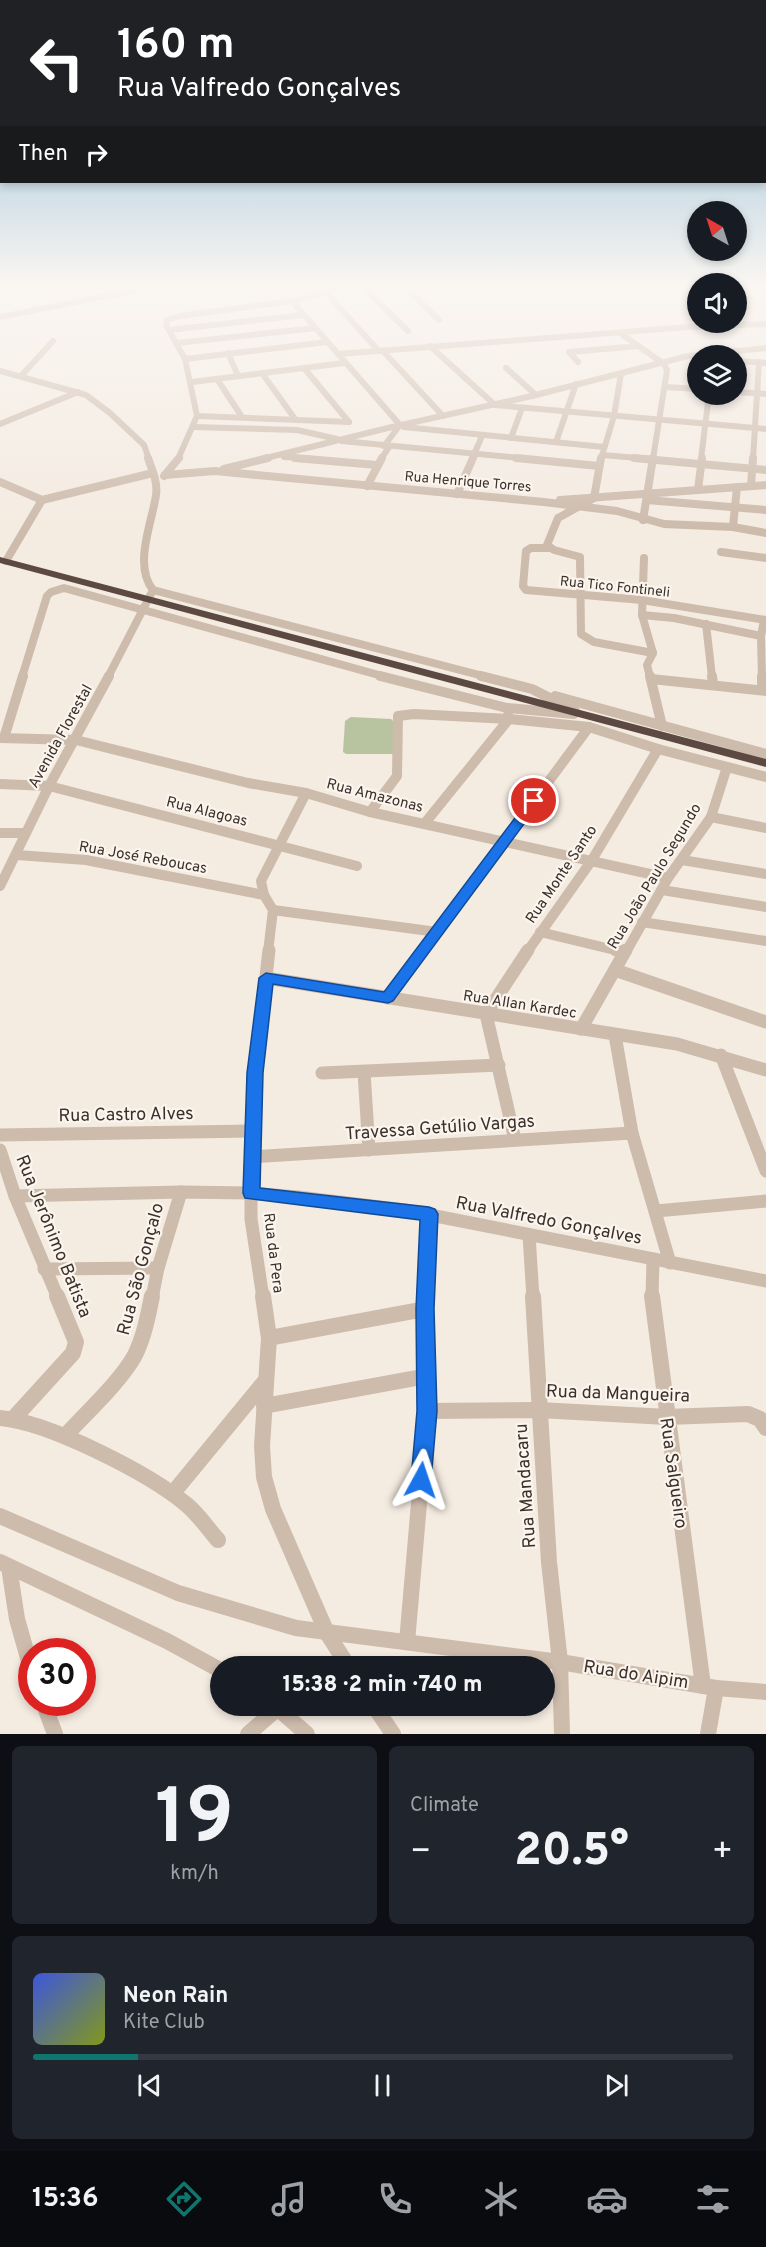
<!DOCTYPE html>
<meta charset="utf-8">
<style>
:root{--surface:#171b24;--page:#20242c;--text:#f1f3f6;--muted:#9ea1a6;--line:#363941;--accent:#0f766e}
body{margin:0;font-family:Overpass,sans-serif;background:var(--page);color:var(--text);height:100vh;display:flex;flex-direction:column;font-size:22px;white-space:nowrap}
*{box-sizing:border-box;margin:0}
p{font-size:20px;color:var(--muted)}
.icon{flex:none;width:33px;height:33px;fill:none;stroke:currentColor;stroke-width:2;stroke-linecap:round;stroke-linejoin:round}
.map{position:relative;height:1734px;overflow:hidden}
.drawer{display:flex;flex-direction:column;gap:12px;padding:12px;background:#0d0f14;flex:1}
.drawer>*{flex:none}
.banner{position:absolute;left:0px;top:0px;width:766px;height:183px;box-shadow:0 3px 9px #0003;background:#202124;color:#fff;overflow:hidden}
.needle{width:39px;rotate:321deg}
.buttons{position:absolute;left:687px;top:201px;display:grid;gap:12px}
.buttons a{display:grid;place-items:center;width:60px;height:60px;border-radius:50%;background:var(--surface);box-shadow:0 3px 9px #0003;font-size:30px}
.speed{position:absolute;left:18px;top:1638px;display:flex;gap:12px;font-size:30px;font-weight:700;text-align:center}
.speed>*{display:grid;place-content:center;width:78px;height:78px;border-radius:50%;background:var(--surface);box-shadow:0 3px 9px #0003;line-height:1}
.speed .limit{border:9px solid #d22;background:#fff;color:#111}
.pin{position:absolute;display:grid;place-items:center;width:51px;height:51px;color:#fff;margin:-26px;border:3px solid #fff;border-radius:50%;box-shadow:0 2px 6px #0007}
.me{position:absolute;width:66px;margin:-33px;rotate:5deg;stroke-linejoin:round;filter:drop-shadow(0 0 4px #0008)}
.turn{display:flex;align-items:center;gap:21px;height:126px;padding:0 18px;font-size:27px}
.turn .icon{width:78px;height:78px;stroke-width:2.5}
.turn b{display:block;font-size:42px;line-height:51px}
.then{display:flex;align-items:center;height:57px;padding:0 18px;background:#0003;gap:12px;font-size:22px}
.big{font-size:45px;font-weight:800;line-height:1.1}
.drawer .widget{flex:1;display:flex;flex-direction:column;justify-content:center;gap:9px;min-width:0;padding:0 21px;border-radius:9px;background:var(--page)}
.drawer .dial{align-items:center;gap:0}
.dial b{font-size:78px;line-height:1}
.song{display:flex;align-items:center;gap:18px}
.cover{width:72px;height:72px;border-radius:9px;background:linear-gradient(135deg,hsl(230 70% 55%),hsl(70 70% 35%))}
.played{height:6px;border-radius:3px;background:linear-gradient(90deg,var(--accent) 15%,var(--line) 15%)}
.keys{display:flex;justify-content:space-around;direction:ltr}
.heat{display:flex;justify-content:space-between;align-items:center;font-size:33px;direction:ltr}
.drawer .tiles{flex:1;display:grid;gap:12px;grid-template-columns:1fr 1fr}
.widget:last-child{grid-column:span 2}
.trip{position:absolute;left:210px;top:1656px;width:345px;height:60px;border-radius:30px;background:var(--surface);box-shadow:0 3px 9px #0003;font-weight:800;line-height:60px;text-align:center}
.menu{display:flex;height:96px;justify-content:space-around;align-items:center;background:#090b0e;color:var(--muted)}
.menu .icon{width:42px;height:42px}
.menu .current{color:var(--accent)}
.menu b{font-size:27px;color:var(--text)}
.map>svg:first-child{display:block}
.green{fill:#b8c4a0}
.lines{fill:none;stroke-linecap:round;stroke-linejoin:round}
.minor-far4{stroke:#cdbbac;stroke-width:6}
.minor-far3{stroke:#cdbbac;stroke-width:8}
.minor-far2{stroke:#cdbbac;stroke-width:10}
.minor-far1{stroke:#cdbbac;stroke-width:13}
.minor{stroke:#cdbbac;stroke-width:16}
.highway{fill:#5c4a42;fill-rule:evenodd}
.route{fill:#1a73e8;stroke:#114b97;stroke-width:1.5}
.labels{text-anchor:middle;stroke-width:4.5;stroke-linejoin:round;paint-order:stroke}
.far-street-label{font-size:14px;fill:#3b302b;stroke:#fbf5ee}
.street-label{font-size:15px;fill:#3b302b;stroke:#fbf5ee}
.near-street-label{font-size:18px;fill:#3b302b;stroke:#fbf5ee}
</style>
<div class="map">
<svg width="766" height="1734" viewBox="0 0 766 1734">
<rect width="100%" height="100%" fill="#f4ebe1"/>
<polygon class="green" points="351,717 391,719 393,721 393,754 346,754 343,752 345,721"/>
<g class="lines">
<g class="minor-far4">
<polyline points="314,286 326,293 379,351"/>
<polyline points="340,288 405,287 439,320"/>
<polyline points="364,288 408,331"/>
<polyline points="292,301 400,425 384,446"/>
<polyline points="0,317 158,286"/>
<polyline points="169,330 303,315"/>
<polyline points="620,333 664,364 667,370 653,459"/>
<polyline points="177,343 315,328"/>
<polyline points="430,346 495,405 766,429"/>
<polyline points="383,351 443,416"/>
<polyline points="228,353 238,376"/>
<polyline points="338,354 689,327 766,324"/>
<polyline points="185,359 327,342"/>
<polyline points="736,361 766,363"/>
<polyline points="578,362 569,352 639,346"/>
<polyline points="304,368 349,422"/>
<polyline points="506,368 536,395"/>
<polyline points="0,371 86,395 110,413 144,445 149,459"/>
<polyline points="262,373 295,419"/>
<polyline points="21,376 53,341"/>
<polyline points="217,379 242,417"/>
<polyline points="192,382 344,363"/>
<polyline points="665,387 698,389"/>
<polyline points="736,392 766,394"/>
<polyline points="197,416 349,422"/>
<polyline points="0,424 78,392"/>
<polyline points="194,427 297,430 337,439"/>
<polyline points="404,427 604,447"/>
<polyline points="511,438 522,408"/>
<polyline points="342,441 532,459"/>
<polyline points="556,442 576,384"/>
<polyline points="602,455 651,459"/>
<polyline points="284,457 313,459"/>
<polyline points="178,459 197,416 185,359 166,325 167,320 180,316 292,301 347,286"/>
<polyline points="262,459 392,427 532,396 688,356 766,348"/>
<polyline points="381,459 389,447"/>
<polyline points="472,459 482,436"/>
<polyline points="601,459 614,416 621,374"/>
<polyline points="701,459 709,394"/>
<polyline points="753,459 759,362"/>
</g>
<g class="minor-far3">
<polyline points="295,458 377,465"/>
<polyline points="516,458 599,466"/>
<polyline points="601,458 594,498 558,518 547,545 554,550 580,557 581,634 594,642 653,653"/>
<polyline points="634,458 766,470"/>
<polyline points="224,469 268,458"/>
<polyline points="165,475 215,471 544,502 617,511 664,524 733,527 766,533"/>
<polyline points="164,476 179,458"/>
<polyline points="0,482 42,500 153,473"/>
<polyline points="367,486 382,458"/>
<polyline points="751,486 753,458"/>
<polyline points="698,490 702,458"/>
<polyline points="457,494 473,458"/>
<polyline points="560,500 766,485"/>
<polyline points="647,500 766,510"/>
<polyline points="643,520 653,458"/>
<polyline points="733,527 737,487"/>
<polyline points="549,548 531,548 526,551 523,586 526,590 642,600 766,620"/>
<polyline points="721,552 766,558"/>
<polyline points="644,558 642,615 653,653 647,665 650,677"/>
<polyline points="6,561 42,500"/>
<polyline points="153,590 487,677"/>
<polyline points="642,615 674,618 761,636"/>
<polyline points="706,624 712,677"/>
<polyline points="22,677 47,596 51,592 64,588 386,677"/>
<path d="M108 677 153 590C133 565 152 523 156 495 158 482 152 470 148 458"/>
<polyline points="762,677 761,636 764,620"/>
</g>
<g class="minor-far2">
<polyline points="380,676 507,708 574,714"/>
<polyline points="481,676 532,689 575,711"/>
<polyline points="650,676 662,726"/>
<polyline points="712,676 713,684"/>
<polyline points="762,676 762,690"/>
<polyline points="651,679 766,691"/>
<polyline points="555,696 766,754"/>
<polyline points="0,738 76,740 248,783 306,793 370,812 668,878"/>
<polyline points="4,738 23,676"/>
<polyline points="0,784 49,786 357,866"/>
<polyline points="370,812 397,776 398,716 414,714 509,719 589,727 658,749 766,777"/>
<polyline points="711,817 766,828"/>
<polyline points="425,823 509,719 508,715"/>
<polyline points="0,833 26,833"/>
<polyline points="17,855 86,860 264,895"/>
<polyline points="682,860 766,874"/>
<polyline points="0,886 49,786 109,676"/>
<polyline points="662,890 766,907"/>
<polyline points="273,910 437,932"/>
<polyline points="642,922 766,941"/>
<polyline points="540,932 623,952"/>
<polyline points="268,952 273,910 264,895 261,881 306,793"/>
<polyline points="422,952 589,727"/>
<polyline points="527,952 592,860 658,749"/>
<polyline points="626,952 668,878 711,817 727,767"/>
</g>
<g class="minor-far1">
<polyline points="616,950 624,952"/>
<polyline points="615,970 766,1022"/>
<polyline points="266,978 677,1044 766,1070"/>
<polyline points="388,998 423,950"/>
<polyline points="581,1029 626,950"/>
<polyline points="615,1035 632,1133 670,1263"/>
<polyline points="721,1055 766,1171"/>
<polyline points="364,1072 369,1150"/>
<polyline points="322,1073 499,1065"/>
<polyline points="0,1135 252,1131"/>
<polyline points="515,1140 486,1014 528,950"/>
<polyline points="0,1150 15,1196 58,1298"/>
<polyline points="251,1157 632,1133"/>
<polyline points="15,1196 181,1192 251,1193 298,1197 405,1210 766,1281"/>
<polyline points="656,1211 766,1201"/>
<polyline points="529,1235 533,1298"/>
<polyline points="44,1269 158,1268"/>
<polyline points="152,1298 158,1268 181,1192"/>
<polyline points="263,1298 251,1219 251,1157 255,1073 269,950"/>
<polyline points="425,1298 429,1214"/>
<polyline points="652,1298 653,1260"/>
</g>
<g class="minor">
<polyline points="263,1296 269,1338 262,1446 264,1477 273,1509 327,1633 348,1666"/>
<polyline points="533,1296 549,1562 560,1662 562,1734"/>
<polyline points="652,1296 703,1686"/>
<polyline points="269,1338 425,1309"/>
<polyline points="264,1406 427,1376"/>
<polyline points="427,1411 539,1410 667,1417 748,1414 760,1419 766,1428"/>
<path d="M0 1418C49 1422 150 1474 187 1505 199 1515 208 1529 218 1540"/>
<polyline points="13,1419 73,1353 76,1342 57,1296"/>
<path d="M65 1436C86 1413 121 1381 135 1355 144 1337 148 1316 152 1296"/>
<polyline points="173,1493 266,1380"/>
<polyline points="0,1516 178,1593 296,1628 560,1662 716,1688 766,1692"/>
<polyline points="0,1562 167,1641 220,1670"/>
<polyline points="9,1567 17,1619 32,1672"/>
<polyline points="407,1642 427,1411 426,1296"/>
<polyline points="43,1702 55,1734"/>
<polyline points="275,1706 307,1734"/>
<polyline points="374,1706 393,1734"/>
<polyline points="248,1734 278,1708"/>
<polyline points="708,1734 716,1688"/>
</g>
<polygon class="highway" points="0,557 766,759 766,767 0,563"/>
</g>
<linearGradient id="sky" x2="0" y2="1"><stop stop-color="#7eb2d2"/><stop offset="0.54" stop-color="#faf6f2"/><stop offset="1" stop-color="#faf6f2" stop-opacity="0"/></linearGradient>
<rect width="766" height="529" fill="url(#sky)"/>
<polygon class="route" points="534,797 541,801 393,1001 388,1003 273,984 263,1073 260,1188 429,1207 435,1209 438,1214 434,1309 437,1411 431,1480 428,1487 421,1490 414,1487 411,1480 417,1411 416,1309 420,1220 245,1198 243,1193 247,1073 259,978 266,973 384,992 530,798"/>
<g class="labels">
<g class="far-street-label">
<text transform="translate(468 481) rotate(5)" y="5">Rua Henrique Torres</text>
<text transform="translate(615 586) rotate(6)" y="5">Rua Tico Fontineli</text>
</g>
<g class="street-label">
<text transform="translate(60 736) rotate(-61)" y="5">Avenida Florestal</text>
<text transform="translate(375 795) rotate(14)" y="5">Rua Amazonas</text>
<text transform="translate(207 811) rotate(14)" y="5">Rua Alagoas</text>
<text transform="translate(143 857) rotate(10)" y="5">Rua José Reboucas</text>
<text transform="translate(561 874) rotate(-56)" y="5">Rua Monte Santo</text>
<text transform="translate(654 876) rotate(-59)" y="5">Rua João Paulo Segundo</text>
<text transform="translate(520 1004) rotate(9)" y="5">Rua Allan Kardec</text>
<text transform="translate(274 1253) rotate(83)" y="5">Rua da Pera</text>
</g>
<g class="near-street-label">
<text transform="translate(126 1114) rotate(-1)" y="6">Rua Castro Alves</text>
<text transform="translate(440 1127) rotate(-4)" y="6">Travessa Getúlio Vargas</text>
<text transform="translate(549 1220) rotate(11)" y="6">Rua Valfredo Gonçalves</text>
<text transform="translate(54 1236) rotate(68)" y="6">Rua Jerônimo Batista</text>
<text transform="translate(140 1269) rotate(-75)" y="6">Rua São Gonçalo</text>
<text transform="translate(618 1393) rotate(2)" y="6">Rua da Mangueira</text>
<text transform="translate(674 1473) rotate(82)" y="6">Rua Salgueiro</text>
<text transform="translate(525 1486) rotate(-94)" y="6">Rua Mandacaru</text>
<text transform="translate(636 1674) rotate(9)" y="6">Rua do Aipim</text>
</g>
</g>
</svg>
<div class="buttons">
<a><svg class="needle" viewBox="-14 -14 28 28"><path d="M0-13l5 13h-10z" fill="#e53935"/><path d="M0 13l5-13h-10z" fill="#9ea1a6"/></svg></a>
<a><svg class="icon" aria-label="sound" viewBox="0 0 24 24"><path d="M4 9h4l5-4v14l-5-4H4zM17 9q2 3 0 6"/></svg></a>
<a><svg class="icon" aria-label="layers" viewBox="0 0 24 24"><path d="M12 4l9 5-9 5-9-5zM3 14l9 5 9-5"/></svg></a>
</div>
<div class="speed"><div class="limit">30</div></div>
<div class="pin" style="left:534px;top:801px;background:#d93025"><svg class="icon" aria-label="arrive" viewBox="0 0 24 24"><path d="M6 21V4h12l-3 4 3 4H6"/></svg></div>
<svg class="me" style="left:421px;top:1480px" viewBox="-20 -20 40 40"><path d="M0-17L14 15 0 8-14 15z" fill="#1a73e8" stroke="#fff" stroke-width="4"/></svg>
<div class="trip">15:38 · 2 min · 740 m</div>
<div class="banner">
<div class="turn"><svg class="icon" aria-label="left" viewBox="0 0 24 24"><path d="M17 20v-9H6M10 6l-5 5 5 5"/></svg><div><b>160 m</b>Rua Valfredo Gonçalves</div></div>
<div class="then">Then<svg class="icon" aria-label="right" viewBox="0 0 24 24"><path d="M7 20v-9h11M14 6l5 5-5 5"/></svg></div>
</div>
</div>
<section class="drawer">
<div class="tiles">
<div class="widget dial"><b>19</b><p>km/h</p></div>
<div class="widget"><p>Climate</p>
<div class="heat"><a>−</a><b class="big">20.5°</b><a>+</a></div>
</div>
<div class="widget">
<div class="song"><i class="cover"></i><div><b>Neon Rain</b><p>Kite Club</p></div></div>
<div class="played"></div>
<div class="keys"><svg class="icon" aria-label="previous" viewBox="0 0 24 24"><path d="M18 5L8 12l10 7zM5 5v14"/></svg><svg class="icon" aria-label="pause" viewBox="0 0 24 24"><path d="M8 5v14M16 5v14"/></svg><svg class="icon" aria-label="next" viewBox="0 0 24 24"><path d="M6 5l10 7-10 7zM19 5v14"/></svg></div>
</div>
</div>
</section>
<nav class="menu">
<b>15:36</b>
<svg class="icon current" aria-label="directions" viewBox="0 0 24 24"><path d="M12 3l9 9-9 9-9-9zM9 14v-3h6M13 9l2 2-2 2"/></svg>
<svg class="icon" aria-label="music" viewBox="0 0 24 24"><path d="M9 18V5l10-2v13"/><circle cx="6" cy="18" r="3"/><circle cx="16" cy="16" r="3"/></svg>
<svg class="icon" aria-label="phone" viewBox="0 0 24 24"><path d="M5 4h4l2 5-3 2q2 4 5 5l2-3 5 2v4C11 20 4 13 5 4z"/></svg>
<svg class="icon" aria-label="climate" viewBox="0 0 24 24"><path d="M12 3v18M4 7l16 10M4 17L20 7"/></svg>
<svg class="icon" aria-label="car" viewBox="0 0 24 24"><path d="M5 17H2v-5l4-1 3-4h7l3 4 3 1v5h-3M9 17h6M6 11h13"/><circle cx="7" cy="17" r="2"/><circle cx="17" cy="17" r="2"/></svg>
<svg class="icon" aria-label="filters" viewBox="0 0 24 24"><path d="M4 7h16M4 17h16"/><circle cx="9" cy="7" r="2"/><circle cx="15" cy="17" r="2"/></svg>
</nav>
